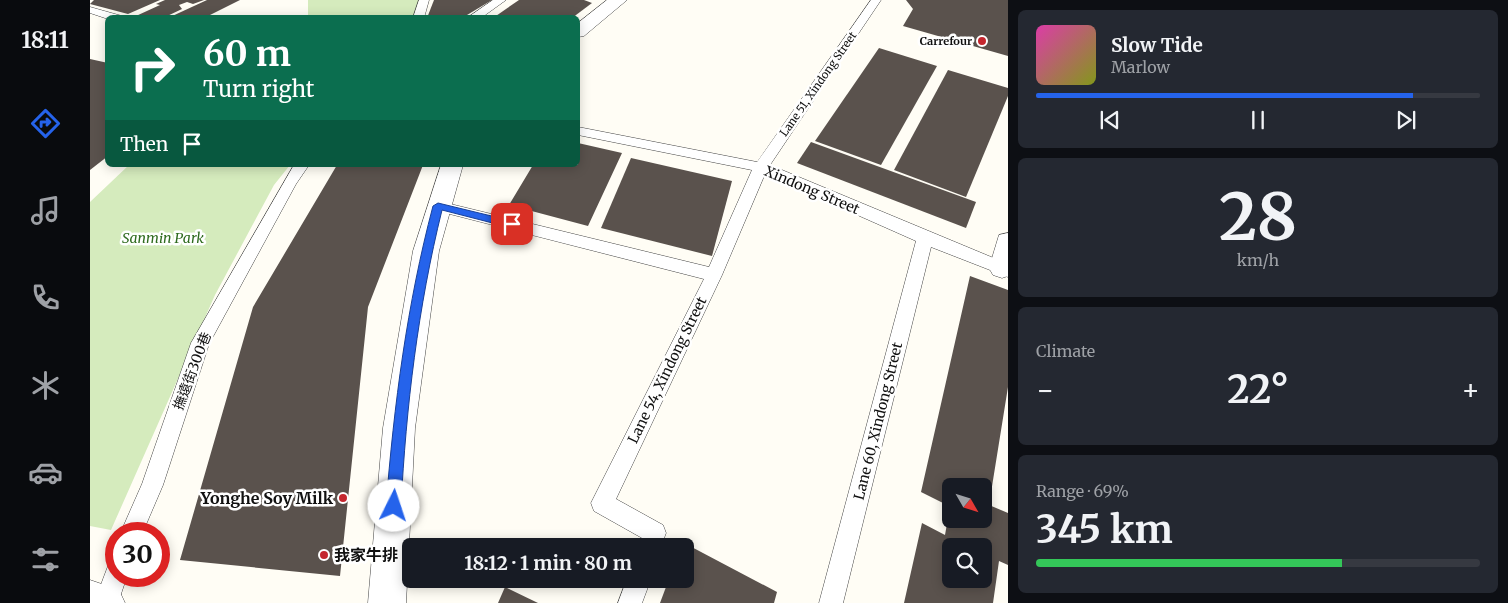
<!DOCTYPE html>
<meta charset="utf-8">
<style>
:root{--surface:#171b24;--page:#242831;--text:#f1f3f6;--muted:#9ea1a6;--line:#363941;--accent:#2563eb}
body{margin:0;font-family:Merriweather,"Noto Sans TC",serif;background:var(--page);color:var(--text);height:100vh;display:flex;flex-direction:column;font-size:19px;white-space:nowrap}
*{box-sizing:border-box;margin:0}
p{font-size:16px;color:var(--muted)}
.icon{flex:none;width:28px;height:28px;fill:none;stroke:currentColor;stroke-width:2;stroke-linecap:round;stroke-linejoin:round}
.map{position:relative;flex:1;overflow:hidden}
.side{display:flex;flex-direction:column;gap:10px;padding:10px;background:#0d0f14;width:500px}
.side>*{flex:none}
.hud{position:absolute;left:15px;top:15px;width:475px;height:152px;border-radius:8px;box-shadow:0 2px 12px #0003;background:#0b6e4f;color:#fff;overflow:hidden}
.needle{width:32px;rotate:129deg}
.tools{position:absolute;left:852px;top:478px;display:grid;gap:10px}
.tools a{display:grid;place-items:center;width:50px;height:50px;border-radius:8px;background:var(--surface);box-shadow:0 2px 12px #0003;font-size:25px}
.speed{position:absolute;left:15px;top:522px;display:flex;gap:10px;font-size:25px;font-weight:700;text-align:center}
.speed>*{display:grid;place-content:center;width:65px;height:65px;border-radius:50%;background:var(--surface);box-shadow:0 2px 12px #0003;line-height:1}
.speed .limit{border:8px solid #d22;background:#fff;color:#111}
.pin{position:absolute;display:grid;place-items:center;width:42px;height:42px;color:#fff;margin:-21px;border-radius:10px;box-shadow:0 2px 8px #0006}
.me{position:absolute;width:55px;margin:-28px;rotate:4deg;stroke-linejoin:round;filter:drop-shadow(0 0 4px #0008)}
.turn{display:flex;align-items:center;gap:18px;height:105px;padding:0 15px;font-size:22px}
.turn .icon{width:65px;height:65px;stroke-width:2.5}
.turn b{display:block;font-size:35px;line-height:42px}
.then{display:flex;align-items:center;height:48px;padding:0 15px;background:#0003;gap:10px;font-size:19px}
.big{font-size:38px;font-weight:700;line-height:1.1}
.side .widget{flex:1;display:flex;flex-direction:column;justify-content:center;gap:8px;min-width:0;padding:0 18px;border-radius:8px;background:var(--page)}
.side .dial{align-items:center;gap:0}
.dial b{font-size:65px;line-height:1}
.song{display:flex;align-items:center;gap:15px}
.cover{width:60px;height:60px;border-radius:8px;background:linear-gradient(135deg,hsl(320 70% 55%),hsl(70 70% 35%))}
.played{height:5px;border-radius:2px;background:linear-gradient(90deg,var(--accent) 85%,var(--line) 85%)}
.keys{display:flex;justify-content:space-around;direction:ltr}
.heat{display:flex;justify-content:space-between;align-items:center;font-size:28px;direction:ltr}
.charge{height:8px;border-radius:4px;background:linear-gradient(90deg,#34c759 69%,var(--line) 0)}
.trip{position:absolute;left:312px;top:538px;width:292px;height:50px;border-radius:8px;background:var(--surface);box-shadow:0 2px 12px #0003;font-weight:700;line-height:50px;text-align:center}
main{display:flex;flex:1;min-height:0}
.tab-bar{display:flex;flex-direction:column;width:90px;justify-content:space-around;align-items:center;background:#090b0e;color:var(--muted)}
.tab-bar .icon{width:35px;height:35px}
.tab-bar .active{color:var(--accent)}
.tab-bar b{font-size:22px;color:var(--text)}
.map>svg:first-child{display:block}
.green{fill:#d5ebbd}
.building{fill:#5a524d;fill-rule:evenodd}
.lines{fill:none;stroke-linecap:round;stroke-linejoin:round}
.service-casing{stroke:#444;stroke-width:1}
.minor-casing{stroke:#444;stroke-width:1}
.tertiary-casing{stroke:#444;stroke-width:1}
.service{fill:#fff;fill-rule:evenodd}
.minor{fill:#fff;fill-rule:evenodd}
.tertiary{fill:#fff;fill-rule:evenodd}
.route{fill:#2563eb;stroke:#184099}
.poi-dot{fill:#c4262e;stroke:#fff;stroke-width:2}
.labels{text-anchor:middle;stroke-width:5;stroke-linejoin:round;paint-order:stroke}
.far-poi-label{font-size:11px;font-weight:bold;fill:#111;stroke:#fff;text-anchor:end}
.far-street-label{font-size:11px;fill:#111;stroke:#fff}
.street-label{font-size:14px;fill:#111;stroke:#fff}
.park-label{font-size:14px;font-style:italic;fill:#2f6b1f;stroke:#fff}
.near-poi-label{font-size:16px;font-weight:bold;fill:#111;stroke:#fff;text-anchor:end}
</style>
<main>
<nav class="tab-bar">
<b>18:11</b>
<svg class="icon active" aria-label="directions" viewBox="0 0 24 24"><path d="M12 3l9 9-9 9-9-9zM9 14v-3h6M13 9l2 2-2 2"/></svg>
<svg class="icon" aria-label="music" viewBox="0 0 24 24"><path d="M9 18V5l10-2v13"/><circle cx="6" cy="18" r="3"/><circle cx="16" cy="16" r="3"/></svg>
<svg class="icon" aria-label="phone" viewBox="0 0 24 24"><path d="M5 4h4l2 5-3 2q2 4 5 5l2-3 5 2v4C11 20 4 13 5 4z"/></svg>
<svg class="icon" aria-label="climate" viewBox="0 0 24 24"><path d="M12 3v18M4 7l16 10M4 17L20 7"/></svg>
<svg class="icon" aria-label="car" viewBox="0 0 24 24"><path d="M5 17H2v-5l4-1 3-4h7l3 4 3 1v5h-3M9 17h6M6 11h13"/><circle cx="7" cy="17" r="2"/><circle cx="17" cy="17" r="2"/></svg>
<svg class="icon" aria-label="filters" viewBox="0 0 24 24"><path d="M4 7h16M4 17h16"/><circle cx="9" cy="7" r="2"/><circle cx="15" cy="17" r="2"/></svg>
</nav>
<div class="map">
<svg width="918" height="603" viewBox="0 0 918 603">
<rect width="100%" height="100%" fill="#fffdf5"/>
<g class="green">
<polygon points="218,0 330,0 328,14 323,17 218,17"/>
<polygon points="39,165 200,165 184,185 125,295 21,530 0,526 0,202"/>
</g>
<g class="building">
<polygon points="4,0 70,0 38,14 0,4"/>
<polygon points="75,0 114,0 103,4 97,2 89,5 92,9 73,18 46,16 70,5 66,4"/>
<polygon points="117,0 150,0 114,18 78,18"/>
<polygon points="344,0 402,0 372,18 337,18"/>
<polygon points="429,0 494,0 502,3 482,18 403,18"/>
<polygon points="816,0 918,0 918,56 813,26 823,9"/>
<polygon points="789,48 847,66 791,165 725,141"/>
<polygon points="0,59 18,63 18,156 0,170"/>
<polygon points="858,70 918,88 918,96 876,197 804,170"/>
<polygon points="721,142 886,202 876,228 707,163"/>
<polygon points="488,143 532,153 498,226 419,205 443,165 488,165"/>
<polygon points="541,158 642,181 622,256 511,228"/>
<polygon points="247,165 333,165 278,307 250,576 90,560 163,307"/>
<path d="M880 276 918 290V387L899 505 918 513V565L909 561 903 603H814L832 523 855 535 860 507 861 519H894V486H861V507L831 492ZM861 546H894V579H861Z"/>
<polygon points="594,543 687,592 684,603 570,603 579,579 596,579 596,546 593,546"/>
<polygon points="415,587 448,603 408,603"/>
</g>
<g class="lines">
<g class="service-casing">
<g id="service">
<polygon points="329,0 339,0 334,18 323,18"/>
<polygon points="403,0 416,0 391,18 377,18"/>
<polygon points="781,0 791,0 680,165 918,264 918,277 841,247 753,603 729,603 826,241 675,174 632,275 526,499 573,525 576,533 571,546 549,546 552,538 504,511 501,503 614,279 348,211 343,210 340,206 343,202 348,201 619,267 662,170 488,135 488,127 667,162"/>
<polygon points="0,7 32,16 33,18 18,19 0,13"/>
<polygon points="204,165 219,165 206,184 119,344 73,485 52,534 30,534 52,484 101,343"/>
<polygon points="26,562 26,576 37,576 28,603 4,603 18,566"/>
<polygon points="537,579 561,579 552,603 528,603"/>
</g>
</g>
<g class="minor-casing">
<g id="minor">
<polygon points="517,0 537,0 494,36 488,37 488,23"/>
<polygon points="351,165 373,165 349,251 325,428 316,603 278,603 293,428 323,251"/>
<polygon points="918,233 918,276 912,278 903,275 899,268 909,235"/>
</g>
</g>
<g class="tertiary-casing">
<polygon id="tertiary" points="0,580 29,590 35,603 0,603"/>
</g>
<use href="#service" class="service"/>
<use href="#minor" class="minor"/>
<use href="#tertiary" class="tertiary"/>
</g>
<path class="route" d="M348 203 422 221 427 224 422 228 352 210C328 307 316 407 311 506L309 511 304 513 299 511 296 506C304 405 317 304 343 206Z"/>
<g class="poi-dot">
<circle cx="892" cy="41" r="5"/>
<circle cx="253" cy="498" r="5"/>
<circle cx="234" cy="555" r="5"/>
</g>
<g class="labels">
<g class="far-poi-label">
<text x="882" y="45">Carrefour</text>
</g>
<g class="far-street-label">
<text transform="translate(728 84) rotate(-55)" y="4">Lane 51, Xindong Street</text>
</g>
<g class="street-label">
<text transform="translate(722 190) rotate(23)" y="5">Xindong Street</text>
<text transform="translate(577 370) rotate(-64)" y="5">Lane 54, Xindong Street</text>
<text transform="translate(102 371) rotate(-69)" y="5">撫遠街300巷</text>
<text transform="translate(788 421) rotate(-76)" y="5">Lane 60, Xindong Street</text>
</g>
<g class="park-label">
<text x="73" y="243">Sanmin Park</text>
</g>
<g class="near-poi-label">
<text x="243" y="504">Yonghe Soy Milk</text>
<text x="244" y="561" text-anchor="start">我家牛排</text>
</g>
</g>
</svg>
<div class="tools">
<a><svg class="needle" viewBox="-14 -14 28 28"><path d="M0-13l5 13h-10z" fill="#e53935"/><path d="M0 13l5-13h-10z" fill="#9ea1a6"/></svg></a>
<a><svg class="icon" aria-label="search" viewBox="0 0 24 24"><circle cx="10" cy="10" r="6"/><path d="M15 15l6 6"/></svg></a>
</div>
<div class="speed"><div class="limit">30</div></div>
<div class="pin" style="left:422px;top:224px;background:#d93025"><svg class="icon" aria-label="arrive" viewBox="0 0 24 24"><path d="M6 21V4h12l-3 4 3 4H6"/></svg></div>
<svg class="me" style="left:304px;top:506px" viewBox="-20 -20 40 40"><circle r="19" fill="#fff"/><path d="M0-13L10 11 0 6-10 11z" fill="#2563eb"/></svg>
<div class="trip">18:12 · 1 min · 80 m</div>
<div class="hud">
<div class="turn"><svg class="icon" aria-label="right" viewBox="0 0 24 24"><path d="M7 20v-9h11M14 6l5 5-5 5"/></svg><div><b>60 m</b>Turn right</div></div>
<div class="then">Then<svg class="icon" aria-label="arrive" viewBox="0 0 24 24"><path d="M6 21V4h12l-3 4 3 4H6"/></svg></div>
</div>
</div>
<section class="side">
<div class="widget">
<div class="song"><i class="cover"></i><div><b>Slow Tide</b><p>Marlow</p></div></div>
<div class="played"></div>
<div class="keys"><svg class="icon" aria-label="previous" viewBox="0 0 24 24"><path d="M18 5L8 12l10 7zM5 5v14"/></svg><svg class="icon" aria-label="pause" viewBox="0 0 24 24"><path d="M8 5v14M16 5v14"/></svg><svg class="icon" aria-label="next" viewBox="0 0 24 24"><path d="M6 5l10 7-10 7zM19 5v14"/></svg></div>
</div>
<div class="widget dial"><b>28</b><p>km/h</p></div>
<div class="widget"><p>Climate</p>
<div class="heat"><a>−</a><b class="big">22°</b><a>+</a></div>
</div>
<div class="widget"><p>Range · 69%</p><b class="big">345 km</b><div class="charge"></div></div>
</section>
</main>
